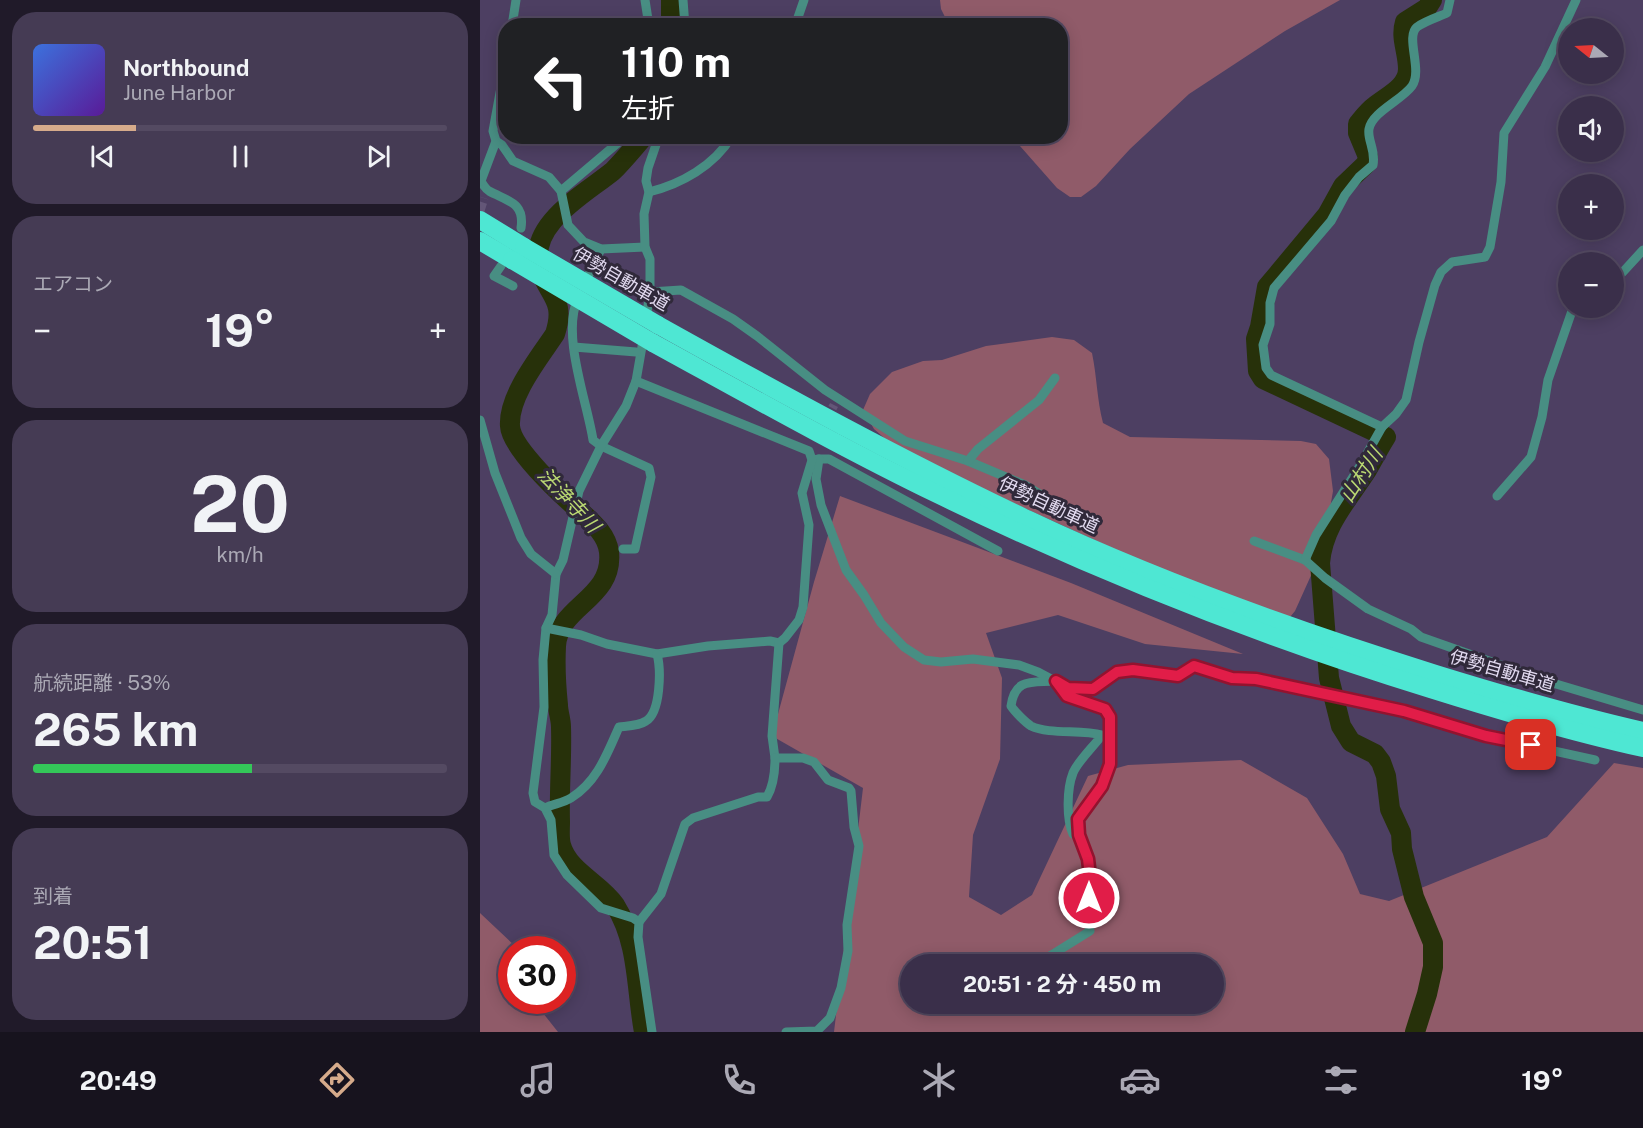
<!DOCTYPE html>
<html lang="ja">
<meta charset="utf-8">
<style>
:root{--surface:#3a2f4a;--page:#453b54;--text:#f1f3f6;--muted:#aba9b5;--line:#544a62;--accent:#d6ab8b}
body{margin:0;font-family:"Public Sans","Noto Sans JP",sans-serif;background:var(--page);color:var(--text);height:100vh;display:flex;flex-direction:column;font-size:22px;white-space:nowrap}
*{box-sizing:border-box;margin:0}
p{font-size:20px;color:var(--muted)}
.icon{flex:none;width:33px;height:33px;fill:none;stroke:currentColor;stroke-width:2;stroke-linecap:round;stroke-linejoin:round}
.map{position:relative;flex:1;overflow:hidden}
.sheet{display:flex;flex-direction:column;gap:12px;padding:12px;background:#201a29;width:480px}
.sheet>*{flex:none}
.banner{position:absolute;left:18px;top:18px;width:570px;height:126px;border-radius:24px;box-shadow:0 3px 15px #0003,0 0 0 2px var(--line);background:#202124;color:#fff;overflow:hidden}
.needle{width:39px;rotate:288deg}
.controls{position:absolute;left:1078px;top:18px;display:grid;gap:12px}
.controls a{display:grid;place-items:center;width:66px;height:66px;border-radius:50%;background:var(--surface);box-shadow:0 3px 15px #0003,0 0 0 2px var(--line);font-size:30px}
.speed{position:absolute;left:18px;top:936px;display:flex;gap:12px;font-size:30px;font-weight:700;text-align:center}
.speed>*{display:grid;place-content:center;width:78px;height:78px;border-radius:50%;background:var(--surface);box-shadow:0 3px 15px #0003,0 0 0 2px var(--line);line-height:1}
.speed .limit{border:9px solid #d22;background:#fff;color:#111}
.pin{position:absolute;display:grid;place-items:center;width:51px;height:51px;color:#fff;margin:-26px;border-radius:12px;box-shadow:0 3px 9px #0006}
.me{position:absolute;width:66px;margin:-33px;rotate:0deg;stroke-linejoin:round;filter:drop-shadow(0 0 4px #0008)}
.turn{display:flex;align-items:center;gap:21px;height:126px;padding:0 24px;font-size:27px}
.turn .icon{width:78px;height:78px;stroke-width:2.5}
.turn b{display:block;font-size:42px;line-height:51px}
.big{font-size:45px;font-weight:700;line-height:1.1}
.sheet .widget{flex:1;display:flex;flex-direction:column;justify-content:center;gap:9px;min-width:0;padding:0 21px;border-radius:24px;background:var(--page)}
.sheet .dial{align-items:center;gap:0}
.dial b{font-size:78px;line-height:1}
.song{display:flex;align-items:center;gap:18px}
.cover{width:72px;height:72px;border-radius:9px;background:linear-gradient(135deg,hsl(220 70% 55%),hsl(270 70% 35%))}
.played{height:6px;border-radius:3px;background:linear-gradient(90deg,var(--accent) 25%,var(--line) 25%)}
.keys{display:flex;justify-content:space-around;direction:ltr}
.heat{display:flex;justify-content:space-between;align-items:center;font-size:33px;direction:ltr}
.charge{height:9px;border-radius:4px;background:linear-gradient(90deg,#34c759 53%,var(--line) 0)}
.trip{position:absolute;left:420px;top:954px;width:324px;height:60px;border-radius:30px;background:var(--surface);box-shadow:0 3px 15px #0003,0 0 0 2px var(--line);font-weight:700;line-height:60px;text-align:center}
.menu{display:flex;height:96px;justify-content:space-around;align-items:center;background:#17131e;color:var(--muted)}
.menu .icon{width:42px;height:42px}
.menu .active{color:var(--accent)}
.menu b{font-size:27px;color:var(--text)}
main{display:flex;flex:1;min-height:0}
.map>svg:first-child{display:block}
.green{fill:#905b69;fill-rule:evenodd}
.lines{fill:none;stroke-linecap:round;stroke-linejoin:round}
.river{stroke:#27310a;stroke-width:20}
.minor-tunnel{stroke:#635677;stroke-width:9;stroke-dasharray:9 4.5;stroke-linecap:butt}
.minor{stroke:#488e83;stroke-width:9}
.motorway{stroke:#4ee7d3;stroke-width:18}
.motorway-bridge{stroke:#4ee7d3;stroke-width:18}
.route-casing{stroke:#92132f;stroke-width:15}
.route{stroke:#e11d48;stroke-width:10}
.labels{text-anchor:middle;stroke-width:6;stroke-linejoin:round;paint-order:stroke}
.street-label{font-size:18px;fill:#e2daf0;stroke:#30293a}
.water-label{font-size:20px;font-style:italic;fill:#bad872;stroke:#30293a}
</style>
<main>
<section class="sheet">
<div class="widget">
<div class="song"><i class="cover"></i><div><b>Northbound</b><p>June Harbor</p></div></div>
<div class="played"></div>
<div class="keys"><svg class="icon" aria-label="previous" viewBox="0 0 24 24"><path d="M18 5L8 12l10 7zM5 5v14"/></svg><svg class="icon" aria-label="pause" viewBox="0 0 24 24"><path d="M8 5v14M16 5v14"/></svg><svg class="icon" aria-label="next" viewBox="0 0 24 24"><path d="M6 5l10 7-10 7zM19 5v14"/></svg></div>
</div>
<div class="widget"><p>エアコン</p>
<div class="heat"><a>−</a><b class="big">19°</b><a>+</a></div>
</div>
<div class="widget dial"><b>20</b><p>km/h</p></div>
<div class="widget"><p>航続距離 · 53%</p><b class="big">265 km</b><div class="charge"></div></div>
<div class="widget"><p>到着</p><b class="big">20:51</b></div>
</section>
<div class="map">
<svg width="1163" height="1032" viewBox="0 0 1163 1032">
<rect width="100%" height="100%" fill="#4d3f62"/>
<g class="green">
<polygon points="460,0 860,0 805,31 709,94 650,149 616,186 601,197 590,197 577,188 532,137 580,136 580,26 469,25 461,9"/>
<path d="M572 337 594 340 612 353C617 377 617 400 623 423L650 437 821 441 836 444 849 459 853 491 847 526 833 571 815 611 795 635 654 558 419 451 394 429 383 410 390 394 412 372 443 361 462 360 506 346Z"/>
<path d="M360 496 591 583 763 654 665 644 578 615 506 633 522 678 520 759 493 835 489 897 521 915 552 895 608 776 648 765 761 760 827 798 863 854 880 894 909 901 1067 837 1134 763 1163 768V1032H354L383 788 292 736 334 582ZM430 964H734V1004H430Z"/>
<polygon points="0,913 35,946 37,949 32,950 32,1000 57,1001 59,1008 78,1032 0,1032"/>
</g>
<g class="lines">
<g class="river">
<polyline points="191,26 191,0"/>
<path d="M164 1032C156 989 159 943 135 905 121 884 88 871 81 845 79 838 80 829 80 822 79 790 82 759 81 727 81 719 78 712 78 705 76 686 75 665 76 646 78 606 134 599 129 552 127 535 113 523 101 512 83 496 31 448 30 426 28 396 59 358 75 334 86 300 69 297 60 269 46 225 105 194 133 171 144 160 154 148 164 136"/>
<path d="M935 1032 947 994 953 967V943L934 897 922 849 921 833 910 809 906 776 901 762 895 754 871 742 861 726 849 678 840 563C843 526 867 501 887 470 893 460 899 448 906 437L783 379 778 371 776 339 780 327 787 287 847 215 863 186 886 164 888 157 878 133V124C883 118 888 111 895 106 907 96 928 87 928 69 928 52 920 38 925 22L947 8 952 0"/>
</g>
<g class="minor-tunnel">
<polyline points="0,211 4,198"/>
<polyline points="346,420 354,405"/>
</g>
<g class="minor">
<polyline points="165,0 169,26"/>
<polyline points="203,0 205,26"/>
<polyline points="32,26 36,0"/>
<polyline points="315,26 324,0"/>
<polyline points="16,141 22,145 33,161 69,177 81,191 146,136"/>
<path d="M0 180C3 184 5 189 9 191 27 201 45 202 41 228"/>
<polyline points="1,181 16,141 13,131 26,60"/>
<polyline points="81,191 88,225 104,242 121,249 165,247"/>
<path d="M169 192C201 184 234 166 252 136"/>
<polyline points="21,266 14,276 33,286"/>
<polyline points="1134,279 1142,273 1163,250"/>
<polyline points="104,285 121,249"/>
<polyline points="170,292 201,290 253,319 277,336 345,390 425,441 488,461 545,485 573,502"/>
<path d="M98 298C81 335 107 401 113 440L121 446 169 468 171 477 155 549H143"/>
<polyline points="166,319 170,292 170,259 165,247 164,214 169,192 166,181 168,168 179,136"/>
<polyline points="164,335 156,381 146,406 121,446 99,491 83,560 76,574 72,615 66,628 63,660 64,707 53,793 55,802 65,808 71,820 74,855 87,875 121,908 153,918 159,922 158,937 172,1032"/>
<polyline points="94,347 156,352"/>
<polyline points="0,420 15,473 41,538 51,554 76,574"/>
<path d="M902 427 791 375 786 368 783 345 790 324V303L794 288 851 221 865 195 879 177 893 165C896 150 887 140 889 129 892 112 922 100 932 86 943 70 925 37 937 27 945 21 958 17 967 13L970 0"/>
<polyline points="339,459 349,459 518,551"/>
<polyline points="332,460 339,459 336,479 341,505 366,570 384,595 401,623 424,647 444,660 461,662 493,659 539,665 558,672 588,688 613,689 637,672 653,670 698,676 714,665 752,677 776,679 924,711 1006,736 1115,760"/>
<polyline points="488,461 498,449 559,400 575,378"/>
<polyline points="1017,496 1051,457 1062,417 1068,380 1093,308"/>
<polyline points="774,541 825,560 845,578 888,609 931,629 941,637 1066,681 1163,710"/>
<polyline points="825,560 836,535 880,466 902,427 916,414 926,400 939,342 955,285 961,272 972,262 1005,257 1010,247 1021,182 1024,133 1065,67 1096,0"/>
<polyline points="66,628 101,635 127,644 177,654 228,646 290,641 299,643 305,638 319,620 323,607 329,525 322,493 332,460 329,451 156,381"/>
<polyline points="299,643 292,736 295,758 323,758 334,762 348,780 369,788 371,791 374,827 379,846 367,925 368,951 361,988 350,1018 337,1031 306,1032"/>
<path d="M65 808C73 804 83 803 91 798 117 782 127 754 139 727 147 726 159 726 166 721 181 712 181 669 177 654"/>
<path d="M159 922 181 894 205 824 213 818 278 797H287C294 785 295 772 295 758"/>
<path d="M557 964 610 931 608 919 610 876 608 859 599 835 598 819 622 786 630 764 631 717 625 709 587 696 576 681C553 683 535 677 531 706 535 712 545 722 551 726 570 735 601 729 622 735 615 745 597 762 593 773 587 788 586 819 593 834L599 835"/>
</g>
<g class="motorway">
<polyline points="0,220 44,247"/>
<polyline points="0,241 32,260"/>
<path d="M178 325C300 393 422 460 549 520 680 582 818 631 956 674 1024 695 1093 715 1163 731"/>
<path d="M173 343C268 395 362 448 459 495 618 572 781 637 950 689 1020 711 1091 732 1163 748"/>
</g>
<g class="motorway-bridge">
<polyline points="44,247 178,325"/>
<polyline points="32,260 173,343"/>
</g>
</g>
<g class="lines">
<g class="route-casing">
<polyline id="route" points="609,898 610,876 608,859 599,835 598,819 622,786 630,764 630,717 625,709 587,696 576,681 588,688 613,689 637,672 653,670 698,676 714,666 752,678 776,679 924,711 1006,736 1051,745"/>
</g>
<use href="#route" class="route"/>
</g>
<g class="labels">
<g class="street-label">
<text transform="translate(141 279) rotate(30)" y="6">伊勢自動車道</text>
<text transform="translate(569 505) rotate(25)" y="6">伊勢自動車道</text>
<text transform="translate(1022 671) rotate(16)" y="6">伊勢自動車道</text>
</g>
<g class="water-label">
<text transform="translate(881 475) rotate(-57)" y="7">山村川</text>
<text transform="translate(89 500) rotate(47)" y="7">法浄寺川</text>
</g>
</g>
</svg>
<div class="controls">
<a><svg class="needle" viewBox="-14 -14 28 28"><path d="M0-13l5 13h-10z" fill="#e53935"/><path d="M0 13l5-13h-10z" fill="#aba9b5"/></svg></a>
<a><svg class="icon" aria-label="sound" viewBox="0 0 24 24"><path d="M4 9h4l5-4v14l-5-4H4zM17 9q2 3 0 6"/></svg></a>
<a>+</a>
<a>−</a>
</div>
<div class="speed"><div class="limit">30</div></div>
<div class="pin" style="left:1051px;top:745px;background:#d93025"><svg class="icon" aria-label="arrive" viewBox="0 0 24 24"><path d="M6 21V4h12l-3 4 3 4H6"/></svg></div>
<svg class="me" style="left:609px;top:898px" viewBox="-20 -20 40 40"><circle r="17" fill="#e11d48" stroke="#fff" stroke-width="3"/><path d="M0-11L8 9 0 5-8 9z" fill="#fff"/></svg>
<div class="trip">20:51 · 2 分 · 450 m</div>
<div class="banner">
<div class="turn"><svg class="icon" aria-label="left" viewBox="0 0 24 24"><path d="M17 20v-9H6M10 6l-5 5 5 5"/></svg><div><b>110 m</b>左折</div></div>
</div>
</div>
</main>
<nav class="menu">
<b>20:49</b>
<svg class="icon active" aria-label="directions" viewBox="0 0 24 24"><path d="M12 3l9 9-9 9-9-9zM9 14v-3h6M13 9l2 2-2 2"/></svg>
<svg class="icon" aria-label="music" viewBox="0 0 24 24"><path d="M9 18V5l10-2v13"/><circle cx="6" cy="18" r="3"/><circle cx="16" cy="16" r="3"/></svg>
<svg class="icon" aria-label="phone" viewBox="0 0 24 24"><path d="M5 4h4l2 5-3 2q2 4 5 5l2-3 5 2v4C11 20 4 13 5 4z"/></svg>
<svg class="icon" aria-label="climate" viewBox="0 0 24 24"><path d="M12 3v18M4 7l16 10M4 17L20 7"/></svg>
<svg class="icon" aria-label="car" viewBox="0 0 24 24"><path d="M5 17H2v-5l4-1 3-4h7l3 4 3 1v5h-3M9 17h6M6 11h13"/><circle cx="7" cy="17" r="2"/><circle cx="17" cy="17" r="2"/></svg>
<svg class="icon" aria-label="filters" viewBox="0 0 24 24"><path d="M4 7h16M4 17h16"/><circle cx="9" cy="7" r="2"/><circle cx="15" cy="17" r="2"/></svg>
<b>19°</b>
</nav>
